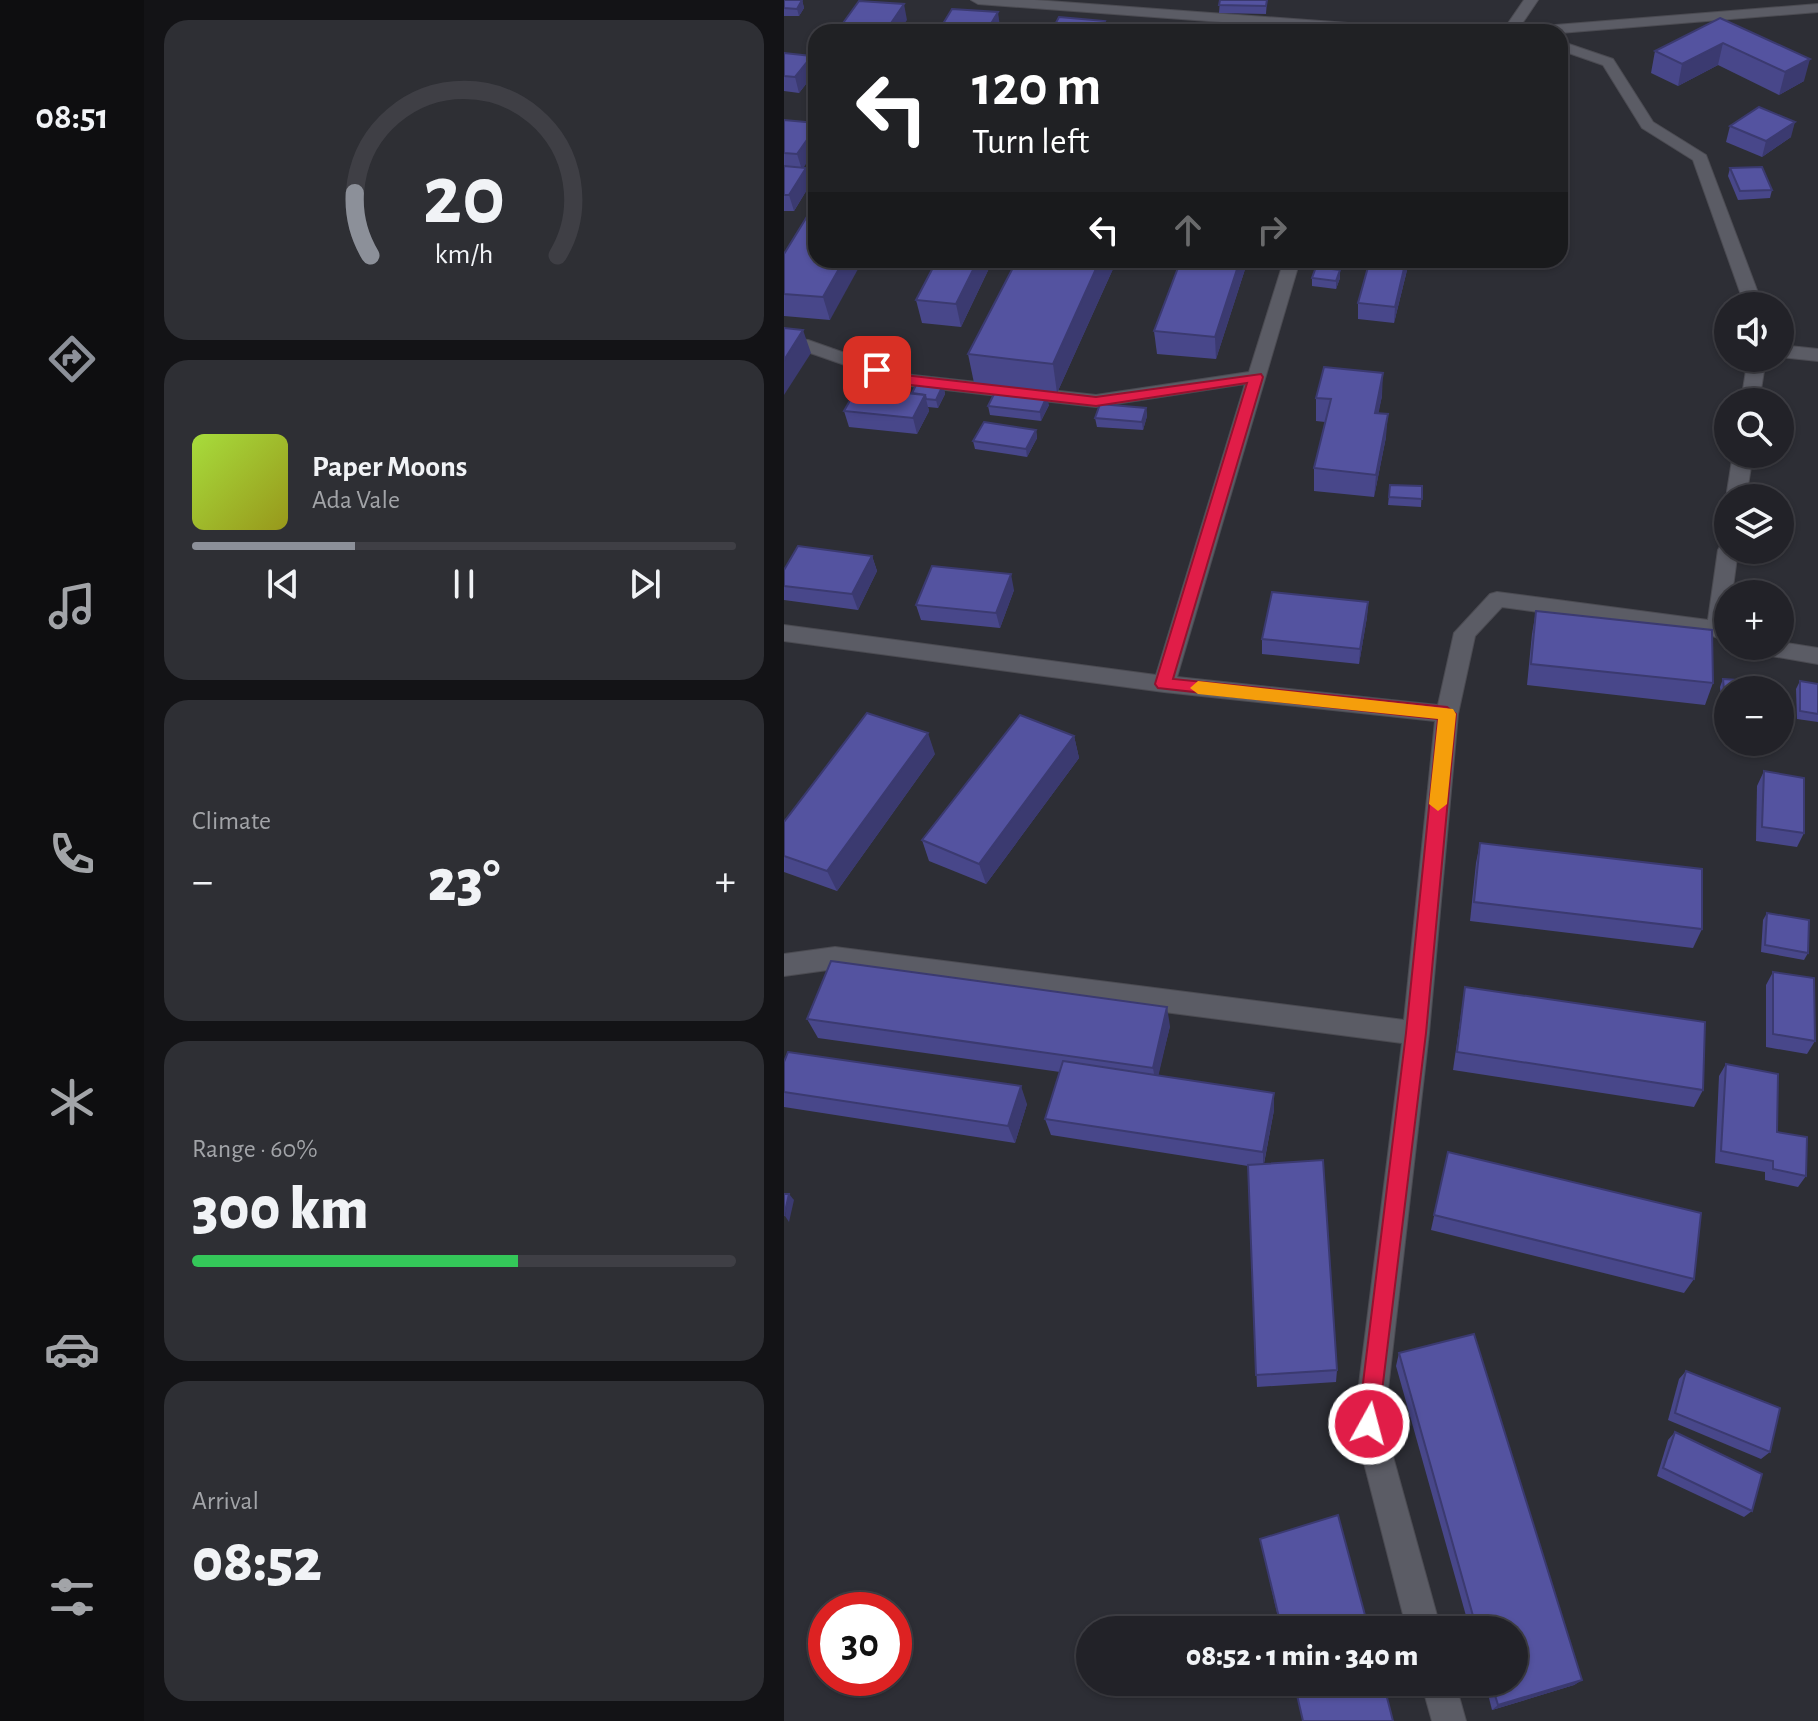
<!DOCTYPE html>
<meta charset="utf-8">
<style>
:root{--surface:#222228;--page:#2e2f34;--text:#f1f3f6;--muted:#a2a4a8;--line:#3f3f45;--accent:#8c9099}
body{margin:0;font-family:"Alegreya Sans",sans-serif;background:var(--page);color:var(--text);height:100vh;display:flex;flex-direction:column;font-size:30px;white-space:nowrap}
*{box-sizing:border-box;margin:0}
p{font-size:26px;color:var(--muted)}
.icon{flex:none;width:44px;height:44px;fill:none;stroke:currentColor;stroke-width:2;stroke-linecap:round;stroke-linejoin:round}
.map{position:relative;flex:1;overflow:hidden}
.details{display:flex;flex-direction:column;gap:20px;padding:20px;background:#131316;width:640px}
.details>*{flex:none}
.banner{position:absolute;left:24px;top:24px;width:760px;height:244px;border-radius:24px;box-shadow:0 2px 6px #0004,0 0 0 2px var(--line);background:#202124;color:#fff;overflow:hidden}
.tools{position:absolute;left:930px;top:292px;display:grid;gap:16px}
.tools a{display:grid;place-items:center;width:80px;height:80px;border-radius:50%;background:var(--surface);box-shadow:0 2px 6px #0004,0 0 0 2px var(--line);font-size:40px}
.speed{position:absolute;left:24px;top:1592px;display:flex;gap:16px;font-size:40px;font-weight:700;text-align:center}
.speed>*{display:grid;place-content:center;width:104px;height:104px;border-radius:50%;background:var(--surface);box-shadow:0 2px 6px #0004,0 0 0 2px var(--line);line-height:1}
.speed .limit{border:12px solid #d22;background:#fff;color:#111}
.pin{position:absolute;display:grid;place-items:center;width:68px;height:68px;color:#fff;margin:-34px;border-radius:16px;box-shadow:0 4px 12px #0006}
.me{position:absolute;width:88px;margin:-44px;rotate:7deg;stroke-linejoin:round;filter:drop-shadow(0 0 6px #0008)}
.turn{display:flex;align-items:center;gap:28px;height:168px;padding:0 32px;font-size:36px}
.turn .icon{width:104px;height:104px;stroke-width:2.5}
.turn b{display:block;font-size:56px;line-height:68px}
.lanes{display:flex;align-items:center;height:76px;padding:0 32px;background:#0003;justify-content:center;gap:40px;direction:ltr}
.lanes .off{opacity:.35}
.big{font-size:60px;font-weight:800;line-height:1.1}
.details .tile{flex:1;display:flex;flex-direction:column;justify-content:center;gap:12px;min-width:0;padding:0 28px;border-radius:24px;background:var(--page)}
.details .dial{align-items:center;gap:0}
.dial svg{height:208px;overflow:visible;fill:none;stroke:var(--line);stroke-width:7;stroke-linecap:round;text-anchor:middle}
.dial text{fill:var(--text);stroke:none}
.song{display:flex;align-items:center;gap:24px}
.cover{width:96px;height:96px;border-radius:12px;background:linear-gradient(135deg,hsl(80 70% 55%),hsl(60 70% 35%))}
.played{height:8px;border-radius:4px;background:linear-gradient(90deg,var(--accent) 30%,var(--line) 30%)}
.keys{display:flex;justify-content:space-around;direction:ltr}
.heat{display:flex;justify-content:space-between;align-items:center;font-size:44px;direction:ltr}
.charge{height:12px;border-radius:6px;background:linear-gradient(90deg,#34c759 60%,var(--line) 0)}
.trip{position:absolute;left:292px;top:1616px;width:452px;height:80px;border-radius:40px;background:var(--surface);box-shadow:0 2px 6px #0004,0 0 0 2px var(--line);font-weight:800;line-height:80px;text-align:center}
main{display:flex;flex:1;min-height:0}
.tab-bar{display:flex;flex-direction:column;width:144px;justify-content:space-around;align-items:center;background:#0e0e10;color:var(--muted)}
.tab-bar .icon{width:56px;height:56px}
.tab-bar .on{color:var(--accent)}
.tab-bar b{font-size:36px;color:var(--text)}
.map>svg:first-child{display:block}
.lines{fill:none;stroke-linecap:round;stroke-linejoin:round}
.minor-casing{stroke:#4b4b52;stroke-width:2}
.minor{fill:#5b5c65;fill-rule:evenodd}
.wall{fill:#48478a}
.shaded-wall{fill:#3b3a70}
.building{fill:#5453a0;stroke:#3b3a70;stroke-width:2}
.route{fill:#e11d48;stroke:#92132f;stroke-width:2}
.slow{fill:#f59e0b}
</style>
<main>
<nav class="tab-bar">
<b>08:51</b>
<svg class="icon on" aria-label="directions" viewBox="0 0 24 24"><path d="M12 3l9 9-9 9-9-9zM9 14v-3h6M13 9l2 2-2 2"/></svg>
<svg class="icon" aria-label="music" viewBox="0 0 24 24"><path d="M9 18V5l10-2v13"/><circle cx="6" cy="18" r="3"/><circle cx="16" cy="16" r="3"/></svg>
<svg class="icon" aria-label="phone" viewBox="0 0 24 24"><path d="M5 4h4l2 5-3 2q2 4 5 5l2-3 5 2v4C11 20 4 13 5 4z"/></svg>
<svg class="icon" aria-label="climate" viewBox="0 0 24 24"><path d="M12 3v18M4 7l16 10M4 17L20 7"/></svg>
<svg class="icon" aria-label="car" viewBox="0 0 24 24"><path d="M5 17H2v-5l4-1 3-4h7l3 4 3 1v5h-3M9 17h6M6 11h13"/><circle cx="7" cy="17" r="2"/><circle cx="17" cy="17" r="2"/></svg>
<svg class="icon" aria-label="filters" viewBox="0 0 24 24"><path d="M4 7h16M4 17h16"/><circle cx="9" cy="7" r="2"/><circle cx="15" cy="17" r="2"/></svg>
</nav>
<section class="details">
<div class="tile dial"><svg viewBox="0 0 100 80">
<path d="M14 69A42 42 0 1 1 86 69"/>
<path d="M14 69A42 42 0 0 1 8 45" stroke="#8c9099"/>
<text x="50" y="56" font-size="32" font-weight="700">20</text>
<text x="50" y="72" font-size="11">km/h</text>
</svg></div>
<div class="tile">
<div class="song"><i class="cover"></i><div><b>Paper Moons</b><p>Ada Vale</p></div></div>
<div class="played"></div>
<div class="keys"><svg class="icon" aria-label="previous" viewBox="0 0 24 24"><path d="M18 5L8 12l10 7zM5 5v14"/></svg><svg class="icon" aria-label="pause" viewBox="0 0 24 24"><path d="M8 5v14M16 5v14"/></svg><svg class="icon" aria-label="next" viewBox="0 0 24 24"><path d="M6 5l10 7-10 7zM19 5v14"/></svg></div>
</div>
<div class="tile"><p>Climate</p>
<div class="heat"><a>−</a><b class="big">23°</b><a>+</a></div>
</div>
<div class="tile"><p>Range · 60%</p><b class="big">300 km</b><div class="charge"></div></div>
<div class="tile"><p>Arrival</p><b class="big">08:52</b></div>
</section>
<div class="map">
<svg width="1034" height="1721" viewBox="0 0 1034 1721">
<rect width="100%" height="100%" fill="#2d2e35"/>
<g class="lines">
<g class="minor-casing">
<g id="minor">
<polygon points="187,0 251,0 632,28 639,32 574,32 194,4"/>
<polygon points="740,0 754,0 735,28 1034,4 1034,12 776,33 718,32"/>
<polygon points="776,41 829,59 869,122 922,155 979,306 961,306 909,160 858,128 819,65 776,50"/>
<polygon points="500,260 516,260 393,677 654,705 670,633 706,594 713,592 924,620 934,550 937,545 944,543 944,550 954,550 948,594 944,594 944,642 929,636 718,607 691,636 674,714 645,1033 600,1424 657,1630 623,1630 570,1424 618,1043 51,969 0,976 0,954 51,947 620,1020 651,721 380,692 0,641 0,625 372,675 461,384 312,407 118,385 15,349 0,347 0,337 24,340 120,374 312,395 465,372"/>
<polygon points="996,345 1034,349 1034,361 996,357"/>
<polygon points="964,358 982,358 975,402 957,402"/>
<polygon points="949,454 969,454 962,498 944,498 944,501 942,498"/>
<polygon points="996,642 1034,648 1034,664 976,654 968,652 965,646 996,646"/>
<polygon points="637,1682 671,1682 682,1721 648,1721"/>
</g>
</g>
<use href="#minor" class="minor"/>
</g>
<g class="wall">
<polygon points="0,0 18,0 20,8 15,16 0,16"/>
<polygon points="436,0 483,0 482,14 435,13"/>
<polygon points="936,18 1020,81 995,95 934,65 894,86 867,73 871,51"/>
<polygon points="0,53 28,56 32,71 15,93 0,91"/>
<polygon points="0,120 32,123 32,149 19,167 27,183 10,211 0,211"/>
<polygon points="946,126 1007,137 978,157 942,142"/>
<polygon points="946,168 988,190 986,198 954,200 944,176"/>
<polygon points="32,202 46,320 0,316 0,254"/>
<polygon points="153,260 209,260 177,327 138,323 132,300"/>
<polygon points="233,260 333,260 273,393 190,383 184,354"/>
<polygon points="397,260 464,260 432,359 373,354 370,331"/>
<polygon points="624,266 610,323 574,319 574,303"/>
<polygon points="528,278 556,278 552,289 528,286"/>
<polygon points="159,385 161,394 154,408 144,407 145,411 133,434 65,427 60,411"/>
<polygon points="598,396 594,413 602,437 590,497 530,491 530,468 541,422 532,421 532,398"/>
<polygon points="265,405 257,421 206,415 204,406"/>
<polygon points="362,408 363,416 359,430 313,427 311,418"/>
<polygon points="252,430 253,438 243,457 191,449 189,441"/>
<polygon points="606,485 638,486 637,507 604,505"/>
<polygon points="88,556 93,571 74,610 0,600 0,570"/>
<polygon points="230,590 216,628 137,620 132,605"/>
<polygon points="584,602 583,617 575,664 478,654 478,639"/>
<polygon points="752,611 929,683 921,705 743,685 748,634"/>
<polygon points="939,679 944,690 944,698 937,698 936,687"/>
<polygon points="1016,681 1034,684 1034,722 1013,719 1012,689"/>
<polygon points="290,736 295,758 202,884 145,861 138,840"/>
<polygon points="151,754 53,891 0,872 0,822"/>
<polygon points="980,771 1020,833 1013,847 972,841 973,786"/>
<polygon points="696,843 918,929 909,948 686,921 692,863"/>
<polygon points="983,913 1024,953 1020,960 977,952 979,920"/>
<polygon points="989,972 1031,1041 1023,1054 982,1047 982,985"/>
<polygon points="681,987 919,1090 910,1107 669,1070"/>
<polygon points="23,1019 386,1026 374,1075 490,1110 480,1164 553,1370 552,1382 473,1387 464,1166 267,1135 261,1119 276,1072 34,1038"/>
<polygon points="0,1062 243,1104 231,1143 0,1107"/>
<polygon points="942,1064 993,1132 1022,1176 1014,1187 981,1180 981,1172 931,1163 935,1076"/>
<polygon points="664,1152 910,1279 900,1293 647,1230"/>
<polygon points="615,1353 798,1680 790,1685 708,1710 701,1682 730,1682 730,1630 686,1630 612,1366"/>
<polygon points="902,1371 986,1452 977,1459 884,1420 895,1379"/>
<polygon points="891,1432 968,1511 960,1517 873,1476 884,1440"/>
<polygon points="476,1539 585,1630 497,1630"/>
</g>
<g class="shaded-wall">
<polygon points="18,0 20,8 15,16 13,9"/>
<polygon points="120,4 123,20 115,32 101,32"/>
<polygon points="214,12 216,27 214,32 202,32"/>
<polygon points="321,21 322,32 315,32"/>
<polygon points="939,43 934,65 894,86 898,64"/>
<polygon points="28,56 32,71 15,93 11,77"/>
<polygon points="1026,59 1020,81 995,95 1001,72"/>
<polygon points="1011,122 1007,137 978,157 982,141"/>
<polygon points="32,127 32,149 18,170 13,154"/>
<polygon points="22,168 27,183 10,211 5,195"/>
<polygon points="60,260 79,260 46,320 39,297"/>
<polygon points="194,260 209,260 177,327 172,304"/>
<polygon points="316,260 333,260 273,393 269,364"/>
<polygon points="456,260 464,260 432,359 431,337"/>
<polygon points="622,260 624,260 624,266 610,323 611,307"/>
<polygon points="556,270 556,278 552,289 552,281"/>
<polygon points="19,330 27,353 0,395 0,360"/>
<polygon points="599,373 598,396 590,436 591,413"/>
<polygon points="159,385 161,394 154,408 152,400"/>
<polygon points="141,395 145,411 133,434 129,418"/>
<polygon points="263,396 265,405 257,421 256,412"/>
<polygon points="362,408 363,416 359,430 358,422"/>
<polygon points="604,414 602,437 590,497 592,475"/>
<polygon points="252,430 253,438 243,457 242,449"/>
<polygon points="88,556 93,571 74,610 68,594"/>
<polygon points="227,574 230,590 216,628 212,613"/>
<polygon points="584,602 583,617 575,664 576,649"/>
<polygon points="144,733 151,754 53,891 43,871"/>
<polygon points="290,736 295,758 202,884 195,864"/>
<polygon points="383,1007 386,1026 372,1086 369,1068"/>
<polygon points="237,1086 243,1104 231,1143 224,1126"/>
<polygon points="490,1093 490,1110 479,1168 479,1152"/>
<polygon points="5,1194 10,1200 5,1222 1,1216"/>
<polygon points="798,1680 790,1685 708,1710 714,1705"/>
</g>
<g class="building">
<polygon points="0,0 18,0 13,9 0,8"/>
<polygon points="436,0 483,0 482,6 435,5"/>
<polygon points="75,1 120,4 101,32 54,30"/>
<polygon points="168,9 214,12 202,32 154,32"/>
<polygon points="275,17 321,21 315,32 267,32"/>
<polygon points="936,18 1026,59 1001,72 939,43 898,64 871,51"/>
<polygon points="380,24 427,27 425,32 377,32"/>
<polygon points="0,53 28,56 11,77 0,76"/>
<polygon points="975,107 1011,122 982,141 946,126"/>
<polygon points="0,120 32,123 32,127 13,154 0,153"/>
<polygon points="0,166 22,168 5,195 0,195"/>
<polygon points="978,167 988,190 956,191 946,168"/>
<polygon points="32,202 32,260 60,260 39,297 0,294 0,254"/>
<polygon points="153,260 194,260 172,304 132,300"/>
<polygon points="233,260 316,260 269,364 184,354"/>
<polygon points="397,260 456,260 431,337 370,331"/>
<polygon points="586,260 622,260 611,307 574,303"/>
<polygon points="532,267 556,270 552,281 528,278"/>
<polygon points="0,328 19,330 0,360"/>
<polygon points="540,367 599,373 591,413 604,414 592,475 530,468 547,399 532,398"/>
<polygon points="133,383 159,385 152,400 142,399 141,395 128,393"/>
<polygon points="73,388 141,395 129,418 60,411"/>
<polygon points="212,390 263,396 256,412 204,406"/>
<polygon points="316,404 362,408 358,422 311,418"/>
<polygon points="200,422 252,430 242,449 189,441"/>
<polygon points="606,485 638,486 638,499 605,497"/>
<polygon points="14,546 88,556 68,594 0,586 0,570"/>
<polygon points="148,566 227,574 212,613 132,605"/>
<polygon points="488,592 584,602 576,649 478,639"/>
<polygon points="752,611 928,630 929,683 747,664"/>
<polygon points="939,679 954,680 955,690 940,690"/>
<polygon points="1016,681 1034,684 1034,714 1016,711"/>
<polygon points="83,713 144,733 43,871 0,856 0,822"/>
<polygon points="236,715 290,736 195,864 138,840"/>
<polygon points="980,771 1020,778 1020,833 978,827"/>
<polygon points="696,843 918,869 918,929 690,902"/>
<polygon points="983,913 1025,920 1024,953 981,945"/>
<polygon points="47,961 383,1007 369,1068 23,1019"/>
<polygon points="989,972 1030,978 1031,1041 989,1034"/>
<polygon points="681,987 921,1022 919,1090 673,1052"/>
<polygon points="4,1052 237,1086 224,1126 0,1092 0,1062"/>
<polygon points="279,1061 490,1093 479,1152 261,1119"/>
<polygon points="942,1064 994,1074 993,1132 1023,1137 1022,1176 989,1169 989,1161 937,1151"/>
<polygon points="664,1152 917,1213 910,1279 650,1215"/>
<polygon points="539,1160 553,1370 472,1375 464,1165"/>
<polygon points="0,1194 5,1194 0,1216"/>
<polygon points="690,1334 798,1680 714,1705 707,1682 730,1682 730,1630 693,1630 615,1353"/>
<polygon points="902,1371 996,1408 986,1452 891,1413"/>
<polygon points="891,1432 978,1474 968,1511 879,1468"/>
<polygon points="554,1515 585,1630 498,1630 476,1539"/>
<polygon points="510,1682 599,1682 609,1721 519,1721"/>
</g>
<polygon class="route" points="93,366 120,375 312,397 477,374 479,377 389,679 663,707 672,714 642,1033 593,1432 585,1436 577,1432 574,1424 622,1033 654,719 374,688 371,684 463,383 312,406 118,384 89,373 89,367"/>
<polygon class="slow" points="414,681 669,709 672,714 663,804 654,811 645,804 654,719 414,694 406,688"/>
</svg>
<div class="tools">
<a><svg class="icon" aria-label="sound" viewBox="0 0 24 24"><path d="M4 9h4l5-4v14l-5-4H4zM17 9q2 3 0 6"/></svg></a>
<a><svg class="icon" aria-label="search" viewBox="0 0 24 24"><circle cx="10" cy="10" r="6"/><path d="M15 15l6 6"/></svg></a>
<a><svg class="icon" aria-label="layers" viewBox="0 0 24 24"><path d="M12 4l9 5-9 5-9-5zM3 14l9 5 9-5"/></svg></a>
<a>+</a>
<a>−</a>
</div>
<div class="speed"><div class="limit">30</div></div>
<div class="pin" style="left:93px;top:370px;background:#d93025"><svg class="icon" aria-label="arrive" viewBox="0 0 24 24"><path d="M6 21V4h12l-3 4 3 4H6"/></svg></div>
<svg class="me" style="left:585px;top:1424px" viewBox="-20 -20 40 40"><circle r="17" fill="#e11d48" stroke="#fff" stroke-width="3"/><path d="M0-11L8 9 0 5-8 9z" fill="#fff"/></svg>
<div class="trip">08:52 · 1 min · 340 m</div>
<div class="banner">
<div class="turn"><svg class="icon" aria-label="left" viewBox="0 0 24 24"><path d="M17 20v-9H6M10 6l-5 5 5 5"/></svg><div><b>120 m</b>Turn left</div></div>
<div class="lanes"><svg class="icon" aria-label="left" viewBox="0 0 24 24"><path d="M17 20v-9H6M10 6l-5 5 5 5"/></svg><svg class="icon off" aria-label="ahead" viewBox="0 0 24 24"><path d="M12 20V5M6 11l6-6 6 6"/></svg><svg class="icon off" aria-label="right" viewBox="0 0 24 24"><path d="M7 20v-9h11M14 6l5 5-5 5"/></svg></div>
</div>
</div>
</main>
